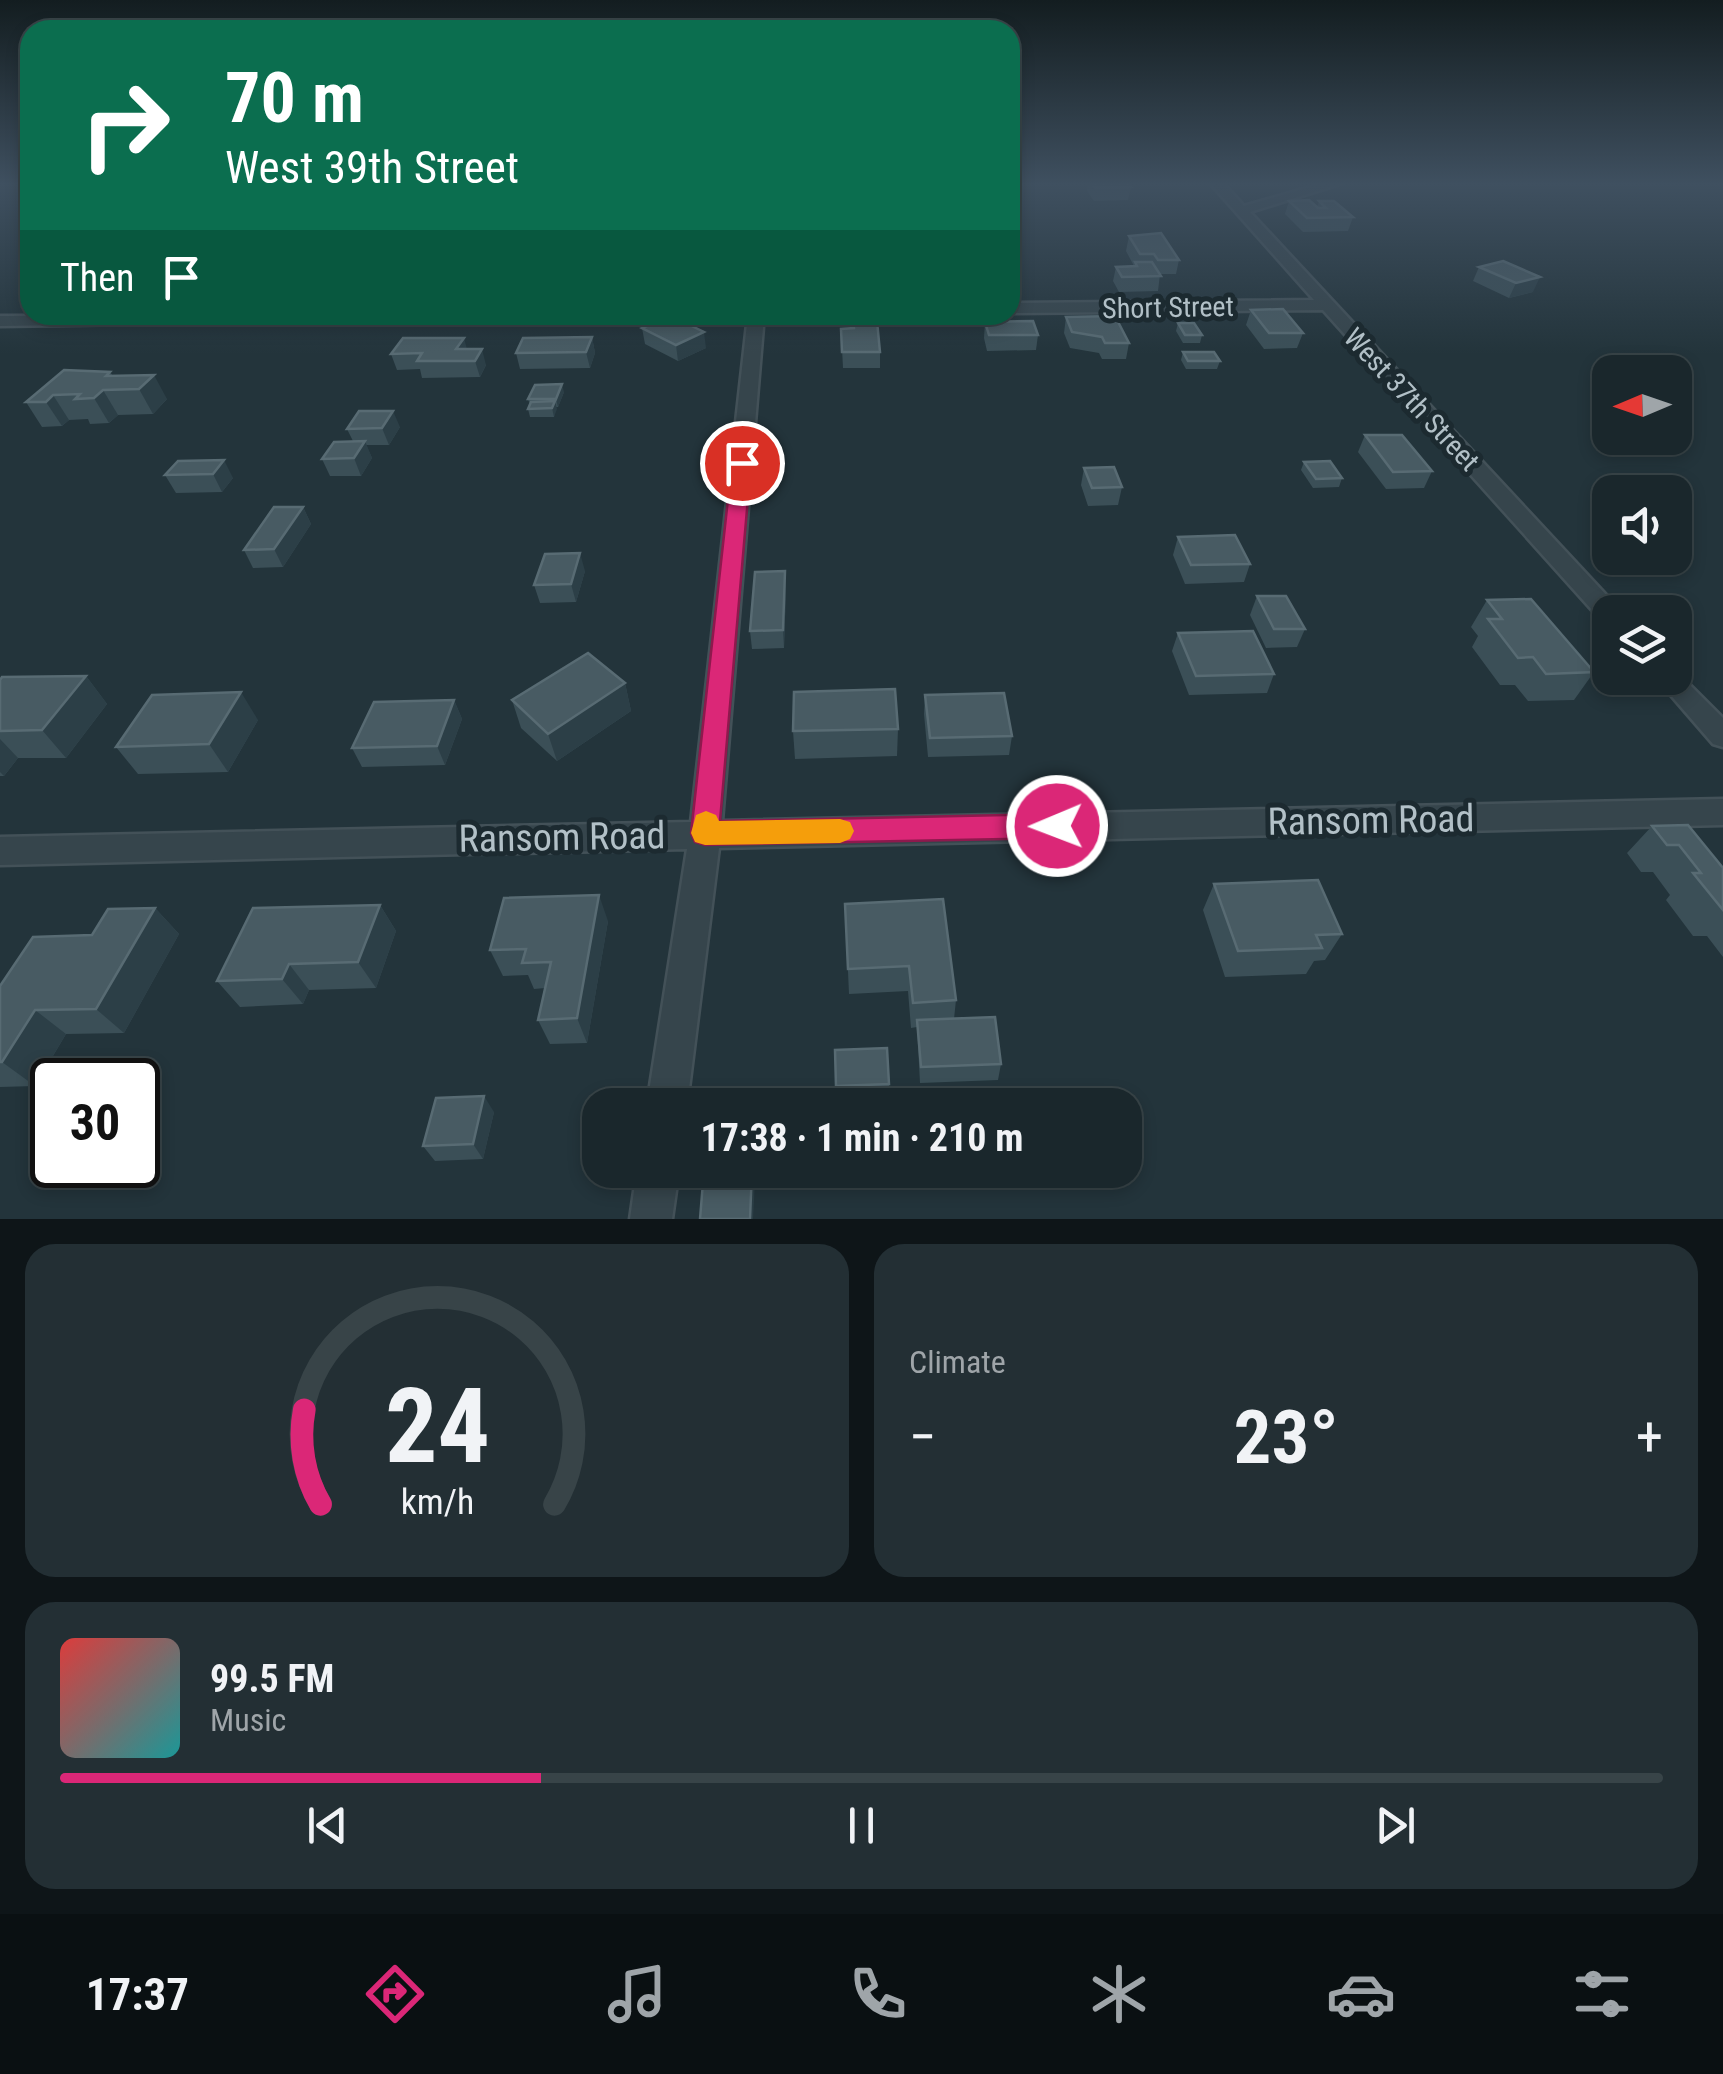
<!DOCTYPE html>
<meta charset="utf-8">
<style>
:root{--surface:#1a272c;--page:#232f34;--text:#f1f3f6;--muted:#9fa5a9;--line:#384448;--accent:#db2777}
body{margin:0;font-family:"Roboto Condensed",sans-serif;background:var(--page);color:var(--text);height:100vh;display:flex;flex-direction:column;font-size:38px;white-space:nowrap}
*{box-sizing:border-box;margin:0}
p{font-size:32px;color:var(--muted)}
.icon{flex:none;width:55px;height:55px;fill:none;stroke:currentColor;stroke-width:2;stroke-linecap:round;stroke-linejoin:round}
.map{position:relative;height:1219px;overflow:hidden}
.drawer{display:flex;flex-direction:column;gap:25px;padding:25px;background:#0e1518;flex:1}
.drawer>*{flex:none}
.hud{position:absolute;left:20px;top:20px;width:1000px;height:305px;border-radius:30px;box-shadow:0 5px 15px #0003,0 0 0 2px var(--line);background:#0b6e4f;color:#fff;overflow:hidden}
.needle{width:65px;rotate:268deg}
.tools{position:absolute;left:1592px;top:355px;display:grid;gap:20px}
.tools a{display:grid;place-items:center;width:100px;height:100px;border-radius:20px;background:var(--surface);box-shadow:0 5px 15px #0003,0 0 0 2px var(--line);font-size:50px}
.speed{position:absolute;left:30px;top:1058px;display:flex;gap:20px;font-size:50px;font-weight:700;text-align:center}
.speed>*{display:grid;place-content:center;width:130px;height:130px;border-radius:50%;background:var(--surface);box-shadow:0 5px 15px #0003,0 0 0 2px var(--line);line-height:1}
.speed .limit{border:5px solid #111;border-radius:15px;background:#fff;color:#111}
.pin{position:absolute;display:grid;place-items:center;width:85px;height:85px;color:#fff;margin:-42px;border:5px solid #fff;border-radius:50%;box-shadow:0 2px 10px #0007}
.me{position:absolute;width:110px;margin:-55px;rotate:269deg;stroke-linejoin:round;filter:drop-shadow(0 0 8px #0008)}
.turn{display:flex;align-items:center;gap:35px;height:210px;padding:0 40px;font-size:45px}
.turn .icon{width:130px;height:130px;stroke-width:2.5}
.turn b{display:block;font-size:70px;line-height:85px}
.then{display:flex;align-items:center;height:95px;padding:0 40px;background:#0003;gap:20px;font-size:38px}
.big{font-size:75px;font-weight:700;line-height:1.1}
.drawer .card{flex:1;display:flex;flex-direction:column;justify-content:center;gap:15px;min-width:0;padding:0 35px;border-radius:30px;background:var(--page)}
.drawer .dial{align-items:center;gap:0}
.dial svg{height:260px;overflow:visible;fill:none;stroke:var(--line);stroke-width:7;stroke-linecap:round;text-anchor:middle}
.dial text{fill:var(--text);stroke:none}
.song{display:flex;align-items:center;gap:30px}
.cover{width:120px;height:120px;border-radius:15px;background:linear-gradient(135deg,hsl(0 70% 55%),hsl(180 70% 35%))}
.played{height:10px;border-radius:5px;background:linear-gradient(90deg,var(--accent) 30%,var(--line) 30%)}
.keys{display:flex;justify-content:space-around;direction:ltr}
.heat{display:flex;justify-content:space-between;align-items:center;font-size:55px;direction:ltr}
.drawer .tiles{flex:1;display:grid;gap:25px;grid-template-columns:1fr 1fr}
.card:last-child{grid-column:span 2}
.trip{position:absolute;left:582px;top:1088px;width:560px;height:100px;border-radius:30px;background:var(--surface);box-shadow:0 5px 15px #0003,0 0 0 2px var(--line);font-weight:700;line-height:100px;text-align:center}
.tabs{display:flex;height:160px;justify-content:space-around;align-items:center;background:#0a1012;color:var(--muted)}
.tabs .icon{width:70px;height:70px}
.tabs .selected{color:var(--accent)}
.tabs b{font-size:45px;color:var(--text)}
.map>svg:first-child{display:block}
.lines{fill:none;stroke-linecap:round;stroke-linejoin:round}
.minor-casing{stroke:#435158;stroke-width:5}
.minor{fill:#36454c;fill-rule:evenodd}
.wall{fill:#3b4f57}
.shaded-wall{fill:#2c3f47}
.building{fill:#485b63;stroke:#586b73;stroke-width:2.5}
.route{fill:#db2777;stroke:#8e194d;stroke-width:2.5}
.slow{fill:#f59e0b}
.labels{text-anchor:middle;stroke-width:10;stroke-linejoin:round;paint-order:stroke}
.far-street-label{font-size:28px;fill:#b2c0c7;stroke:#1c2a30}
.near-street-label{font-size:38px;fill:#b2c0c7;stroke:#1c2a30}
</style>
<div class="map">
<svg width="1723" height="1219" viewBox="0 0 1723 1219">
<rect width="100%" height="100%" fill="#23343b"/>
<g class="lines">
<g class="minor-casing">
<g id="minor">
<polygon points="1210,183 1223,183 1244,206 1324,183 1343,183 1250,212 1622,612 1610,612 1610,622 1601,620 1323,310 1010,313 1010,303 1314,300"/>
<polygon points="427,315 419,320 0,326 0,316"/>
<polygon points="748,315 764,315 722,821 1723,799 1723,825 719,848 687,1105 647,1105 687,849 0,865 0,837 691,822"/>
<polygon points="1675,670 1723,718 1723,747 1713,744 1656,678 1675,678"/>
<polygon points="637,1170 679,1170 672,1219 630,1219"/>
</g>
</g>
<use href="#minor" class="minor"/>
</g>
<g class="wall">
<polygon points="1088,183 1127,183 1131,187 1128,200 1094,201 1087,191"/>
<polygon points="1289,201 1317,207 1319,201 1353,217 1348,231 1303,232 1285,214"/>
<polygon points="1129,236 1179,260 1176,274 1160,274 1158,291 1119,292 1113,281 1116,267 1134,266 1126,251"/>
<polygon points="1503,261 1533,292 1509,298 1473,281 1479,267"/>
<polygon points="1251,310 1303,333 1297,348 1264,349 1246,325"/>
<polygon points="1066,317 1129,343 1126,359 1102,359 1099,353 1070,348 1064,333"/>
<polygon points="985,322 1038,335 1036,350 987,351 984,338"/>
<polygon points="1178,323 1202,335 1200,343 1183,343 1176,331"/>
<polygon points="642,328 706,348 678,361 645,344"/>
<polygon points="841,329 880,352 880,368 843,368"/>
<polygon points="592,337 595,353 590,368 520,369 516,353"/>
<polygon points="467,349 486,365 480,377 422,378 420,369 397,370 391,354"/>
<polygon points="1183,352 1220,361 1217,369 1186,369 1181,360"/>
<polygon points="110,372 113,376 167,399 153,414 118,415 109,423 90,424 88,419 69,420 62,426 42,427 26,402"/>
<polygon points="564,392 558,407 556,407 554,417 530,417 528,409 530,405 528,399"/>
<polygon points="400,427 389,445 366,445 372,458 361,476 330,476 322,459 353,441 347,429"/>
<polygon points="1365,435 1432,471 1424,488 1386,489 1358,452"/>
<polygon points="178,461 233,478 222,492 176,493 165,475"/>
<polygon points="1304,462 1342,478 1339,487 1313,488 1301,470"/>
<polygon points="1084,468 1122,487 1118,505 1088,506 1081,485"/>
<polygon points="303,507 311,524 283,567 253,568 244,550"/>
<polygon points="1178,537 1250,564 1244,582 1185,584 1173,555"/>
<polygon points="585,571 576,602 540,603 534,585"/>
<polygon points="785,571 786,589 784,648 752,649 750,631"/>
<polygon points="1257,596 1305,629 1297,647 1266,648 1250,615"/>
<polygon points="1487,600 1594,672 1574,700 1528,701 1515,685 1500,685 1472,647 1478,636 1471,627"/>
<polygon points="1178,633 1274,674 1267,693 1189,695 1172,651"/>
<polygon points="86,676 107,704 66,758 18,758 4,776 0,776 0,680"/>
<polygon points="625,683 631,711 557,761 521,728 512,700"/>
<polygon points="925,695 1012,736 1009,755 928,757 924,714"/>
<polygon points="454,700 462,719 445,765 362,767 352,748"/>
<polygon points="258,720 228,772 138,774 116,747"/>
<polygon points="898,729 897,756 795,759 793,731"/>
<polygon points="1652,826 1723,868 1723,957 1707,936 1693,936 1666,900 1670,895 1653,872 1641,872 1627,853"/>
<polygon points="1214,884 1342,934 1325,960 1314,961 1306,974 1225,977 1203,910"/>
<polygon points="845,904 956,1000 954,1019 1001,1064 998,1080 920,1083 917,1027 911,1028 908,991 849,994"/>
<polygon points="380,905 396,931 376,988 309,990 303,1004 240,1007 217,981"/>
<polygon points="155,908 179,934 124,1033 66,1034 35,1086 0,1087 0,986 92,935"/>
<polygon points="608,921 587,1043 550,1044 538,1020 545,988 534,989 528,975 503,976 490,950"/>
<polygon points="835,1050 889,1084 889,1099 837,1101"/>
<polygon points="494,1112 483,1159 435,1161 423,1146"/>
</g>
<g class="shaded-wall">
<polygon points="1540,277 1533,292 1509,298 1516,283"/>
<polygon points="704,332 706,348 678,361 676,345"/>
<polygon points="592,337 595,353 590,368 586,352"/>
<polygon points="464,338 468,353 456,349"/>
<polygon points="482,349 486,365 480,377 475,361"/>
<polygon points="154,375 167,399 153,414 139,389"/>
<polygon points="562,384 564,392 558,407 556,399"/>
<polygon points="103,390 118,415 109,423 94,398"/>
<polygon points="53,395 69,420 62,426 46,402"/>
<polygon points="555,401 557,409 554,417 552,408"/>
<polygon points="393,411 400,427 389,445 382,428"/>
<polygon points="365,441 372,458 361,476 354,458"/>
<polygon points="224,460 233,478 222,492 213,474"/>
<polygon points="303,507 311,524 283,567 274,549"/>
<polygon points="580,553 585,571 576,602 571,584"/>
<polygon points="785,571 786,589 784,648 783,630"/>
<polygon points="86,676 107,704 66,758 42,730"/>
<polygon points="625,683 631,711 557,761 548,734"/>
<polygon points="241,692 258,720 228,772 209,744"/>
<polygon points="454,700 462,719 445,765 437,746"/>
<polygon points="0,739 18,758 4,776 0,772"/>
<polygon points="599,895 608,921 587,1043 577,1018"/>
<polygon points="380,905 396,931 376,988 358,962"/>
<polygon points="155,908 179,934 124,1033 96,1009"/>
<polygon points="289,964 309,990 303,1004 282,979"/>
<polygon points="35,1010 66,1034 35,1086 2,1062"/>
<polygon points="484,1096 494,1112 483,1159 473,1144"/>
<polygon points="752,1170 755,1182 753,1219 750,1219"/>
</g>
<g class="building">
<polygon points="1092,183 1127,183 1131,187 1096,188"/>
<polygon points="1309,200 1318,208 1326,208 1319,201 1334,201 1353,217 1307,218 1289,201"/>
<polygon points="1161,233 1179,260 1158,260 1154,254 1140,254 1129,236"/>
<polygon points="1503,261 1540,277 1516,283 1479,267"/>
<polygon points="1135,262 1152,262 1161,276 1122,277 1116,267 1137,266"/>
<polygon points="1283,309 1303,333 1269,333 1251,310"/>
<polygon points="671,316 704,332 676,345 642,328"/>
<polygon points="1115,316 1129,343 1105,343 1102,337 1072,332 1066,317"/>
<polygon points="853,321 877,321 880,352 842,352 841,329 854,328"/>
<polygon points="1033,321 1038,335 989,335 985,322"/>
<polygon points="1178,323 1194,323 1202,335 1185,335"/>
<polygon points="592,337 586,352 516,353 523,338"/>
<polygon points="403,338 464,338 456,349 482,349 475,361 417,361 422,353 391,354"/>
<polygon points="1183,352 1214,352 1220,361 1188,361"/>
<polygon points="64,370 110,372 106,376 154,375 139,389 103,390 94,398 75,399 80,394 53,395 46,402 26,402"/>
<polygon points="562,384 556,399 528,399 535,385"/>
<polygon points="555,401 552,408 528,409 531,402"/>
<polygon points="359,411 393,411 382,428 347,429"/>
<polygon points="1365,435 1402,435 1432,471 1393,472"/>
<polygon points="365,441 354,458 322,459 334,442"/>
<polygon points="224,460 213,474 165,475 178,461"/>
<polygon points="1330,461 1342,478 1316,479 1304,462"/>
<polygon points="1114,467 1122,487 1092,488 1084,468"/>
<polygon points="274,507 303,507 274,549 244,550"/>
<polygon points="1235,535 1250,564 1191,565 1178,537"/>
<polygon points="580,553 571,584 534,585 545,554"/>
<polygon points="785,571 783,630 750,631 755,572"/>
<polygon points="1257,596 1286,596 1305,629 1274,629"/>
<polygon points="1531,599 1594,672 1546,674 1533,657 1518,658 1488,619 1502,619 1487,600"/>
<polygon points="1253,631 1274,674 1196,676 1178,633"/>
<polygon points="588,653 625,683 548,734 512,700"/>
<polygon points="86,676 42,730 0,731 0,680 2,677"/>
<polygon points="895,689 898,729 793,731 794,692"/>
<polygon points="241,692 209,744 116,747 152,695"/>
<polygon points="1004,693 1012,736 930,738 925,695"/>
<polygon points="454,700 437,746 352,748 374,702"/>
<polygon points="1688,825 1723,868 1723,910 1693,873 1701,873 1679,845 1667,845 1652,826"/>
<polygon points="1318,880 1342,934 1316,935 1322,948 1238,951 1214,884"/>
<polygon points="599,895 577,1018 538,1020 551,962 522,963 526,949 490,950 504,898"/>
<polygon points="943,899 956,1000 913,1003 909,966 848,969 845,904"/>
<polygon points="380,905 358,962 289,964 282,979 217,981 253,908"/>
<polygon points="155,908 96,1009 35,1010 2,1062 0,1062 0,986 33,937 92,935 108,909"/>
<polygon points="995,1017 1001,1064 921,1067 917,1020"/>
<polygon points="887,1048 889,1084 836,1086 835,1050"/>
<polygon points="484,1096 473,1144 423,1146 436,1098"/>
<polygon points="704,1170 752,1170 750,1219 700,1219"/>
</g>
<linearGradient id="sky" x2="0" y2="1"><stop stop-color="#131d20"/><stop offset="0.52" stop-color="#3f5060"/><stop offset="1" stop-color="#3f5060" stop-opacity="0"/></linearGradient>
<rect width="1723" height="354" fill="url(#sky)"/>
<polygon class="route" points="742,457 751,463 720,821 1057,814 1067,818 1071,826 1067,834 1057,838 705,845 695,842 691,833 732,463"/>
<polygon class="slow" points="706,811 716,815 719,821 840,819 850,822 854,831 850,839 840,843 705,845 695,842 691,833 696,815"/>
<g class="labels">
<g class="far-street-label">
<text transform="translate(1168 307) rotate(-1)" y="10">Short Street</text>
<text transform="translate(1412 399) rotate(47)" y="10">West 37th Street</text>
</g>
<g class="near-street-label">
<text transform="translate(1371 820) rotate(-1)" y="13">Ransom Road</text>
<text transform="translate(562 837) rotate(-1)" y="13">Ransom Road</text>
</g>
</g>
</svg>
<div class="tools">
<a><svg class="needle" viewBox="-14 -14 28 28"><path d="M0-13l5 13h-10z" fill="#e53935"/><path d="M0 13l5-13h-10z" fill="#9fa5a9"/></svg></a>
<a><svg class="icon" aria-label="sound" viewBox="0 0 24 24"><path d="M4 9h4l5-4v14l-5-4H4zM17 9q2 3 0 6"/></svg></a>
<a><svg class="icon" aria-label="layers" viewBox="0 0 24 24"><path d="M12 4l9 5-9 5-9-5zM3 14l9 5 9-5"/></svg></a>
</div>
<div class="speed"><div class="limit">30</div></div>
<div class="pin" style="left:742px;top:463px;background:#d93025"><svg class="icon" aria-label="arrive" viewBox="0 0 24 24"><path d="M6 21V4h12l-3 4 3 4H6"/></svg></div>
<svg class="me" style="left:1057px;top:826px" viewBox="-20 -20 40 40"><circle r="17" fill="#db2777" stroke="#fff" stroke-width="3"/><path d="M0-11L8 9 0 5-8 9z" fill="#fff"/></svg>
<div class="trip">17:38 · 1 min · 210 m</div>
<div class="hud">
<div class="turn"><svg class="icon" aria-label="right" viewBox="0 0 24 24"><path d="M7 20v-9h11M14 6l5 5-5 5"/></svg><div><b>70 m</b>West 39th Street</div></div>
<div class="then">Then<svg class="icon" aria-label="arrive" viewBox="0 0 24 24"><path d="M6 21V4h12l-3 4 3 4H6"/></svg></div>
</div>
</div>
<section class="drawer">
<div class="tiles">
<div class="card dial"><svg viewBox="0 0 100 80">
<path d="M14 69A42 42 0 1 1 86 69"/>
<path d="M14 69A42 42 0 0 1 9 40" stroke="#db2777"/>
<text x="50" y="56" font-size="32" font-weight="700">24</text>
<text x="50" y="72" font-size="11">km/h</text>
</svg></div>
<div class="card"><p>Climate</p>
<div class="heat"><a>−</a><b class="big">23°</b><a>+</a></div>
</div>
<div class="card">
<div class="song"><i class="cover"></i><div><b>99.5 FM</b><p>Music</p></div></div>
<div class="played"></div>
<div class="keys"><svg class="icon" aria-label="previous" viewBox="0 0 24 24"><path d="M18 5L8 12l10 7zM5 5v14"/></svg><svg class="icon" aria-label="pause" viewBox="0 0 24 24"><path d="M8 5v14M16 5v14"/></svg><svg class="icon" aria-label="next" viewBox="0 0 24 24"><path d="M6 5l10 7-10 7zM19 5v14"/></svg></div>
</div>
</div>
</section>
<nav class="tabs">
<b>17:37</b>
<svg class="icon selected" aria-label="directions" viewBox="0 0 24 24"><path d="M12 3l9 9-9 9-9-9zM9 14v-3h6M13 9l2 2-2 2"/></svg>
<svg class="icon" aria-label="music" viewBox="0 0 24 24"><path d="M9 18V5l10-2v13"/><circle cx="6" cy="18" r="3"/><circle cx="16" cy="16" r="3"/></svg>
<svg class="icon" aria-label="phone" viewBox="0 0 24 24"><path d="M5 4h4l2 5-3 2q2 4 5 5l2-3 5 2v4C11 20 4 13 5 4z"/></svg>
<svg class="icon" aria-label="climate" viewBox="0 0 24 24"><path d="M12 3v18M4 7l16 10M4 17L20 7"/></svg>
<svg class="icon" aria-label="car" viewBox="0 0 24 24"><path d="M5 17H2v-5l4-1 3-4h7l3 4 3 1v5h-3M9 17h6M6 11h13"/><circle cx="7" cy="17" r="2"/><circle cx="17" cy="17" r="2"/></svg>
<svg class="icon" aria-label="filters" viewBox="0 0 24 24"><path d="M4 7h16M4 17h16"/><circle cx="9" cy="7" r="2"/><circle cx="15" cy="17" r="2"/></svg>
</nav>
